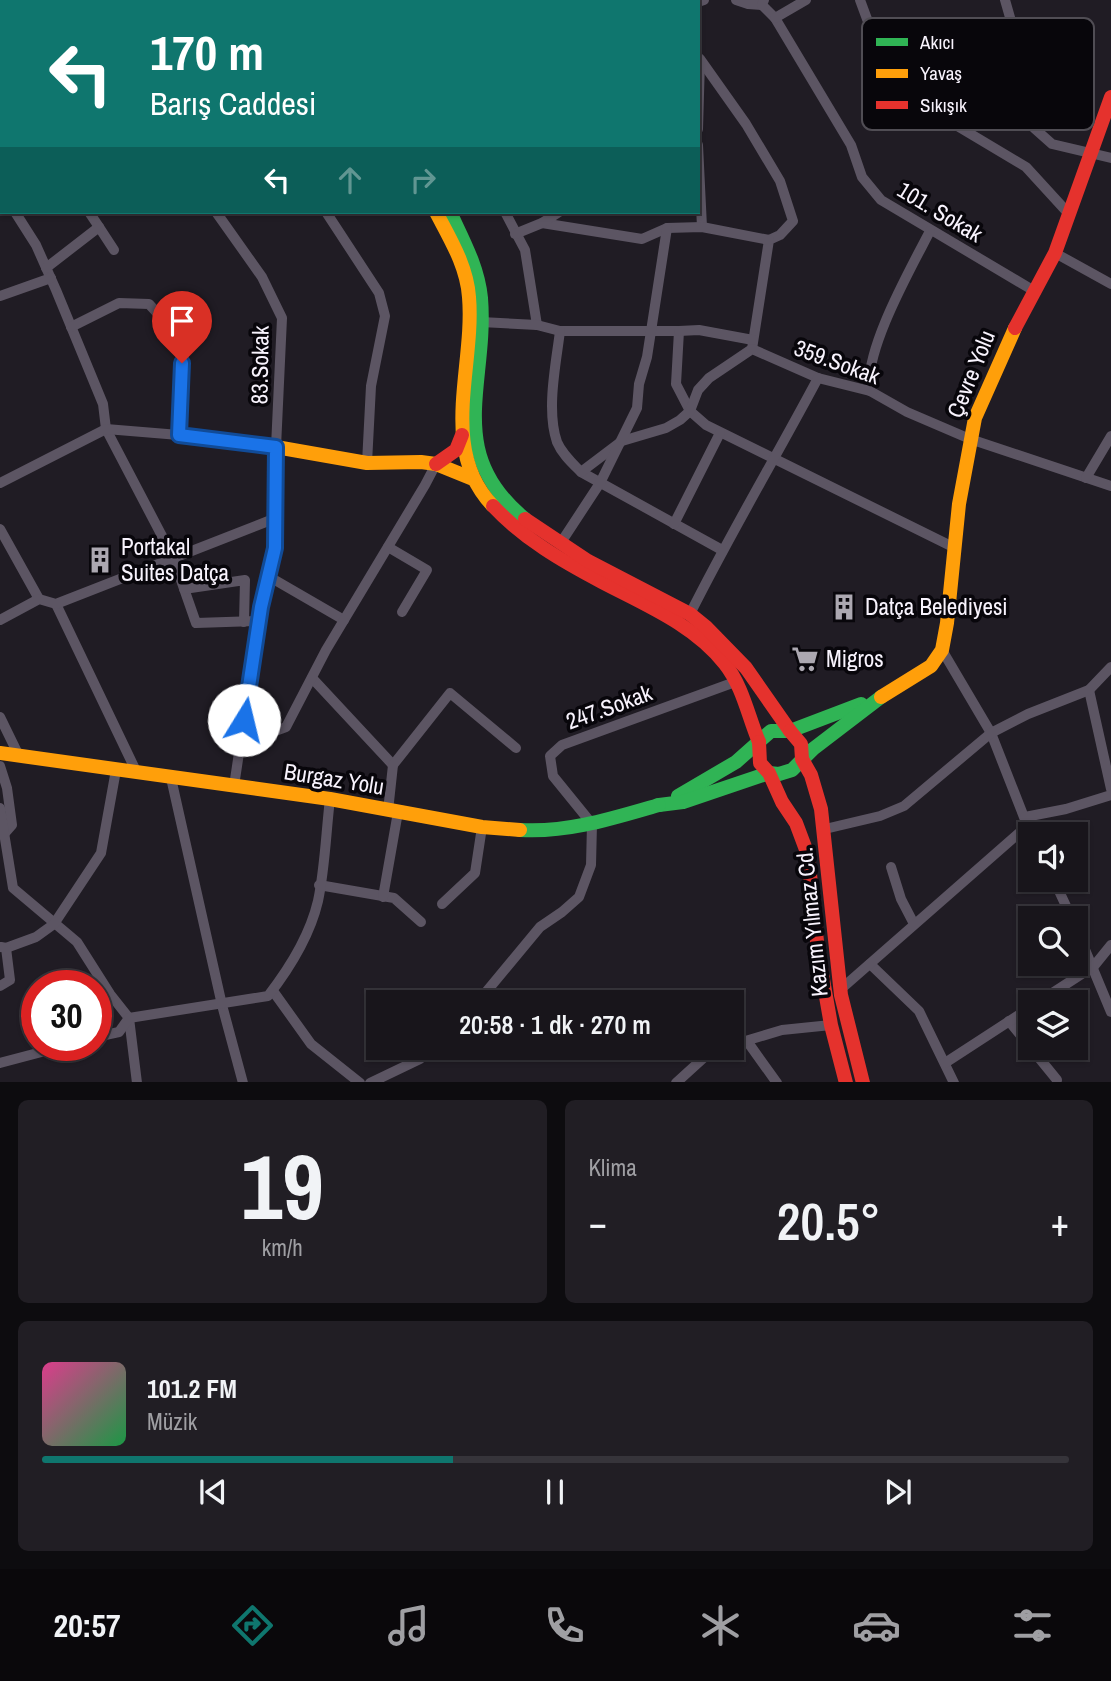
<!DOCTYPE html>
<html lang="tr">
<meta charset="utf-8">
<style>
:root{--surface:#18151b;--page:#211e24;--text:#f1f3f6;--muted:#9f9fa3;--line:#36343a;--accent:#0f766e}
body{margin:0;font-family:"Archivo Narrow",sans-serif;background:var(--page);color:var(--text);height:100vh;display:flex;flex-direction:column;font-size:26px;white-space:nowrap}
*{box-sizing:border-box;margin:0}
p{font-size:23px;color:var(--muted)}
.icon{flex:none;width:38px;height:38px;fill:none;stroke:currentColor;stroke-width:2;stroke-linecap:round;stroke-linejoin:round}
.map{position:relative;height:1082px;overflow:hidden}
.panel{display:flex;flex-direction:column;gap:18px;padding:18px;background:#0d0c0f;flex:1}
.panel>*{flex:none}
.banner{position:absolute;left:0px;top:0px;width:700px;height:214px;box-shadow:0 2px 5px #0004,0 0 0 2px var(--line);background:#0f766e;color:#fff;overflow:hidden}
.tools{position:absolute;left:1018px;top:822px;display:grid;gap:14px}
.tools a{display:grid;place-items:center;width:70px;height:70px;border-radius:0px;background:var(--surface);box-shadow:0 2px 5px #0004,0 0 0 2px var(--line);font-size:35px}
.speed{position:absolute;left:21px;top:970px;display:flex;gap:14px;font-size:35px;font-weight:700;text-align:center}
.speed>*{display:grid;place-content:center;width:91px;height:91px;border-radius:50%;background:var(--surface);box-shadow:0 2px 5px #0004,0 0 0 2px var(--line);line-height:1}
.speed .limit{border:10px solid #d22;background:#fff;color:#111}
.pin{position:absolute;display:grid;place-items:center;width:60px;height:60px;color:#fff;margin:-72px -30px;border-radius:50% 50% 50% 0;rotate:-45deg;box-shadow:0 0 7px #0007}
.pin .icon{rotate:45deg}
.me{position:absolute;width:77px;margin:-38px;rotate:9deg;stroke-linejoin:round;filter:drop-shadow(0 0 5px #0008)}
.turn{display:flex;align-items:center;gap:24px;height:147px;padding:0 35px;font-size:32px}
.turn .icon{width:91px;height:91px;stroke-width:2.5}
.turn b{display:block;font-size:49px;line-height:60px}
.lanes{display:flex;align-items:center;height:66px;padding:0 35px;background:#0003;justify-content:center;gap:35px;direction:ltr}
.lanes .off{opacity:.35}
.big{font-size:52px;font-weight:600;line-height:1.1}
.panel .tile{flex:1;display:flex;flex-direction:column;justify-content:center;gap:10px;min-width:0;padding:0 24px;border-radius:10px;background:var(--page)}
.panel .dial{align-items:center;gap:0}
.dial b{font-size:91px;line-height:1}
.song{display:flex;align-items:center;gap:21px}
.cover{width:84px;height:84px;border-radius:10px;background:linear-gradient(135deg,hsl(330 70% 55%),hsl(140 70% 35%))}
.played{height:7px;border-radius:4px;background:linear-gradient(90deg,var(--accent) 40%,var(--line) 40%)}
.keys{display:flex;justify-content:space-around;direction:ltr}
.heat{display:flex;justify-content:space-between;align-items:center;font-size:38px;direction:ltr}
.panel .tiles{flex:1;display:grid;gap:18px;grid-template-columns:1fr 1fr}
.tile:last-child{grid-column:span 2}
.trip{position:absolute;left:366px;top:990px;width:378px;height:70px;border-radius:0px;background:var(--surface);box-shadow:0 2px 5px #0004,0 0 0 2px var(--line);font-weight:600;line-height:70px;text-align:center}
.tab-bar{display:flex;height:112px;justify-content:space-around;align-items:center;background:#0a080b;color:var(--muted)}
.tab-bar .icon{width:49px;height:49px}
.tab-bar .on{color:var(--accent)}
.tab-bar b{font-size:32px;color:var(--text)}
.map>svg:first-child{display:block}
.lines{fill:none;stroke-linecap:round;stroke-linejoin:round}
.street{stroke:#5c5563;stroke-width:10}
.fast{stroke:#30b455;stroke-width:14}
.slow{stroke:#ff9f0a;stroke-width:14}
.jam{stroke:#e5322d;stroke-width:14}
.route-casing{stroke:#114b97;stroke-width:18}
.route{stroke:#1a73e8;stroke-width:12}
.labels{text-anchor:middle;stroke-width:7;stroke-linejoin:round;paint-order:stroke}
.street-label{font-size:23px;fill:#f8f3fd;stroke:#08060b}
.poi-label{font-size:23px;fill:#f8f3fd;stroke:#08060b;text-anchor:start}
.key{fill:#08060b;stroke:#504d54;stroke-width:2}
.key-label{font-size:19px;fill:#f8f3fd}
</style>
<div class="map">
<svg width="1111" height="1083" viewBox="0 0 1111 1083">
<rect width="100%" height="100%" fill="#201c24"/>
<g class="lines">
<g class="street">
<polyline points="48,0 49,2"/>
<polyline points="200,0 201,2"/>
<polyline points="524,0 525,2"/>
<polyline points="736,0 748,4 762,5"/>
<polyline points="764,0 762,5 775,18 851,145 862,177 881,200 1036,292"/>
<polyline points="860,0 867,19 912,80 954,124 1026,167 1069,214"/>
<polyline points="1005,0 1017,42 1034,128 1052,144 1111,158"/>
<polyline points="66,2 68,0"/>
<polyline points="418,2 418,0"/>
<polyline points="499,2 502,0"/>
<polyline points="669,2 673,0"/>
<polyline points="698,2 704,0"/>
<polyline points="775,18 806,0"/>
<polyline points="0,50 2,52"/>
<polyline points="698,60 700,59 746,124 780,181 793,221 780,235 769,240 752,349"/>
<polyline points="0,99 2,98"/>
<polyline points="698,129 700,60"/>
<polyline points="698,145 702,227"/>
<polyline points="0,188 2,191"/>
<polyline points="15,212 36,245 56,290 103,404 106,429 173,557 196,623 259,621"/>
<polyline points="89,212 99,227"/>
<polyline points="216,212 262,277 282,318 276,447 275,548 261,607 234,786"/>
<polyline points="326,212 379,293 385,316 371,386 367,463"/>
<polyline points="505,212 525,250 537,325"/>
<polyline points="542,223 642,239 667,228 702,227 769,240"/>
<polyline points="515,234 542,223 559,212"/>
<polyline points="1055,253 1111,284"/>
<polyline points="46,268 99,227 114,250"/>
<polyline points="0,296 51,278"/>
<polyline points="481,322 537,325 560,331 679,331 676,384 690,411 706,425 955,548"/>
<polyline points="71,327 119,303 149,304 182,340 179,435"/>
<path d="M560 331C556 364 546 410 557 442 562 454 572 463 581 472L722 550"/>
<polyline points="679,331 699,330 753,340"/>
<path d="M870 391C863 352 911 268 930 231"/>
<polyline points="581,472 622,441 666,428 680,420 690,411 698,390 709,378 752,349 818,378 870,391 907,412 970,439 1111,486"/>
<polyline points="1086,478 1111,436"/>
<polyline points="0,483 106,429 179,435 276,447"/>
<polyline points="674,524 720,433"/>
<polyline points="0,529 39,599"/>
<polyline points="560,544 600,483 637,408 639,384 647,357 667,228"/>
<polyline points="388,547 427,570 402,612"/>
<polyline points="268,576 344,620"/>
<polyline points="184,589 245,580 244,622"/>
<polyline points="56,604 137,773"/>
<path d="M690 614C730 534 776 457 818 378"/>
<polyline points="0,620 39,599 56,604 276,518"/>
<polyline points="942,650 991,733 1031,835"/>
<polyline points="312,678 393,765"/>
<polyline points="1089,690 1111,789"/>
<polyline points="0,717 19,756"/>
<polyline points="240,744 286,727 326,650 425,485 436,464"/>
<polyline points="0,766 7,788 12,825 5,833"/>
<polyline points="171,778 222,1005 243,1083"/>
<polyline points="0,808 13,888 77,942 110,994 129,1018 137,1083"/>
<polyline points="388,811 393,765 450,693 516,748"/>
<polyline points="1025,817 1066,809 1111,795"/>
<polyline points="825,829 880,816 904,806 991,733 1028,714 1089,690 1111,667"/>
<polyline points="891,867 901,899 914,924"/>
<polyline points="1054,880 1072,919"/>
<polyline points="319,885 394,898 421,922"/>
<polyline points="383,897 398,812"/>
<polyline points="442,904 475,873 482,827"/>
<polyline points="1076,928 1111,1012"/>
<polyline points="6,948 36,937 54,924 101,853 116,770"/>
<polyline points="870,964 919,1011 954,1083"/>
<polyline points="0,986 10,980 6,948 1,947"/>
<polyline points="841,989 1027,826"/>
<polyline points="273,991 311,1044 360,1083"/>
<polyline points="477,1003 540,927 562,912 579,897 591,865 592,824 553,776 550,756 562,745 735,682"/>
<polyline points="1037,1003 1094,966 1111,945"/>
<polyline points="1009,1021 1031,1048"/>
<path d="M96 1037 119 1032 129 1018 268 996C289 969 310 935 318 901 325 868 326 832 330 799"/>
<polyline points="747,1041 777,1083"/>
<polyline points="732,1045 782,1030 831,1025"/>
<polyline points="1031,1048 1057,1080"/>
<polyline points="0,1063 68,1045"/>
<polyline points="945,1063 1031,1007"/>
<polyline points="370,1083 420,1059 431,1048"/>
<polyline points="676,1083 710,1052 722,1048"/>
</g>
<g class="fast">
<polyline points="323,0 325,2"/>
<polyline points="341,0 342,2"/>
<path d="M450 212C463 240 478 267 481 298 488 384 443 452 525 519"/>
<polyline points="678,796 736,762 771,731 790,731 861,704"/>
<polyline points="659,805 683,802 769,773 779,774 792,770 813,749 881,697"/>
<path d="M520 830C568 833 614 818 659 805"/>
</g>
<g class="slow">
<path d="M436 212C450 239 467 266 469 297 475 367 438 449 493 506"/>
<polyline points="276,447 367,463 421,462 436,464"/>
<polyline points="436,464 473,479"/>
<polyline points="881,697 931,666 942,650 947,623 959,504 975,418 1015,328"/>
<polyline points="0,753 330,799 482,827 520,830"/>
</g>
<g class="jam">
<polyline points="1015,328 1055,253 1111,97"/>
<polyline points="436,464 456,450 462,435"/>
<path d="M493 506C524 539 562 561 602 582 644 604 695 625 725 664 743 687 748 716 759 742"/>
<polyline points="525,519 588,561 690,614 706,627 746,668 790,731"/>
<polyline points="790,731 801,744 802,759 811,775 821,809 841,995 863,1083"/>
<polyline points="759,742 760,763 769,773 782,802 796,823 808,855 818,951 831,1025 846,1083"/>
</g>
</g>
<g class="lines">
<g class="route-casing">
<polyline id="route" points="182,363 179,435 276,447 275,548 261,607 244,720"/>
</g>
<use href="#route" class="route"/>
</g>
<defs>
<g id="building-bare" transform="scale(2.1)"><path d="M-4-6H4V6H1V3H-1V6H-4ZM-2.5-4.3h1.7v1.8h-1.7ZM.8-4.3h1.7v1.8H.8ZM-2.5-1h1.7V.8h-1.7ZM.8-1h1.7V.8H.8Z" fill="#aca8b1" stroke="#08060b" stroke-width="2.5" paint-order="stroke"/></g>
<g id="supermarket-bare" transform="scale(2.1)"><path d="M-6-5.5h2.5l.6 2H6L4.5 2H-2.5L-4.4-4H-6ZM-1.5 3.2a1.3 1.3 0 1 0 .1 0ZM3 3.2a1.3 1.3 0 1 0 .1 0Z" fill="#aca8b1" stroke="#08060b" stroke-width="2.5" paint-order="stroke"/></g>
</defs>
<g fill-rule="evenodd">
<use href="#building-bare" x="100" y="560"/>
<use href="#building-bare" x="844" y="607"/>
<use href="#supermarket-bare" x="805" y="659"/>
</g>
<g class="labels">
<g class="street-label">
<text transform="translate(940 212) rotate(31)" y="8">101. Sokak</text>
<text transform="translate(837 362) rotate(20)" y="8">359.Sokak</text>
<text transform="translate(260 365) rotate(-89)" y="8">83.Sokak</text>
<text transform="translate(971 374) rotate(-68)" y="8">Çevre Yolu</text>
<text transform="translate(609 707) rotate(-20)" y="8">247.Sokak</text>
<text transform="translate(334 779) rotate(9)" y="8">Burgaz Yolu</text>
<text transform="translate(812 922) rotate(-96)" y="8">Kazım Yılmaz Cd.</text>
</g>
<g class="poi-label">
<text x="121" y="555">Portakal<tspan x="121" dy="26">Suites Datça</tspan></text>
<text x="865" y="615">Datça Belediyesi</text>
<text x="826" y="667">Migros</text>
</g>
</g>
<rect x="862" y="18" width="232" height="112" rx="10" class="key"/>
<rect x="876" y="38" width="32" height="8" fill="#30b455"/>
<rect x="876" y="69" width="32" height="9" fill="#ff9f0a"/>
<rect x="876" y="101" width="32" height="8" fill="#e5322d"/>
<g class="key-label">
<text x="920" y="49">Akıcı</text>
<text x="920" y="80">Yavaş</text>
<text x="920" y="112">Sıkışık</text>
</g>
</svg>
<div class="tools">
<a><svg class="icon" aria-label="sound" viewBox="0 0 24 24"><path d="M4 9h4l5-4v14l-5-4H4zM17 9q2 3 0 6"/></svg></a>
<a><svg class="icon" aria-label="search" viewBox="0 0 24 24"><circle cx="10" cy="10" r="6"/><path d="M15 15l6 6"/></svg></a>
<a><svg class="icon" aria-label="layers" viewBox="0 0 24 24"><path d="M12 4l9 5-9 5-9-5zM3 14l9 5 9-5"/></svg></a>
</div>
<div class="speed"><div class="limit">30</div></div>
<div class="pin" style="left:182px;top:363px;background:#d93025"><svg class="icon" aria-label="arrive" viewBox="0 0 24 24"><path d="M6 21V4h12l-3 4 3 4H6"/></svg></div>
<svg class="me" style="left:244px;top:720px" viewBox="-20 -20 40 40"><circle r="19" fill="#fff"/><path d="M0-13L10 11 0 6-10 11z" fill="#1a73e8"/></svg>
<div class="trip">20:58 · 1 dk · 270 m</div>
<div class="banner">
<div class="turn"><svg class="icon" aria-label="left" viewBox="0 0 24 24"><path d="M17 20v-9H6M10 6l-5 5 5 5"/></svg><div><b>170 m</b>Barış Caddesi</div></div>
<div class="lanes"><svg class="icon" aria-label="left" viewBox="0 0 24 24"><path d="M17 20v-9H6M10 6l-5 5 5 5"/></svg><svg class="icon off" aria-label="ahead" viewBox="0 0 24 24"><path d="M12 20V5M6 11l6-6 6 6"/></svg><svg class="icon off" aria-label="right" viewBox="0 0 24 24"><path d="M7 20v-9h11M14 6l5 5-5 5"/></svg></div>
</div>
</div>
<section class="panel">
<div class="tiles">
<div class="tile dial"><b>19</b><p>km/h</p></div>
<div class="tile"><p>Klima</p>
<div class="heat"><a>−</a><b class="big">20.5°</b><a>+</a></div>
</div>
<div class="tile">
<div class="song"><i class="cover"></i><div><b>101.2 FM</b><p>Müzik</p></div></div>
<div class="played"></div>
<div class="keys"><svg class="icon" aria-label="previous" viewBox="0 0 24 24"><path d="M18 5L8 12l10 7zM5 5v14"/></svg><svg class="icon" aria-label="pause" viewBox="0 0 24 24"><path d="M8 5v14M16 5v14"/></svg><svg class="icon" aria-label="next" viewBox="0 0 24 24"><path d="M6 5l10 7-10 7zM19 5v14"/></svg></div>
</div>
</div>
</section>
<nav class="tab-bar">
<b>20:57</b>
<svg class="icon on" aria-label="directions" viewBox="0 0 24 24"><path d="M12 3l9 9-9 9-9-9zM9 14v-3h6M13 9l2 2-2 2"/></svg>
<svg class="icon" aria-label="music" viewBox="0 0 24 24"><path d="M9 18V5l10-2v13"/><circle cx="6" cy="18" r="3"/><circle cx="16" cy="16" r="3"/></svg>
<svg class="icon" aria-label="phone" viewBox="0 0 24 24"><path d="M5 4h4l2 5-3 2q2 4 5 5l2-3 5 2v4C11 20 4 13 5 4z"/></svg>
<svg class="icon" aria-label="climate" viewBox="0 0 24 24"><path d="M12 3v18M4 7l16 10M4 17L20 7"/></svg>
<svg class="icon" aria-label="car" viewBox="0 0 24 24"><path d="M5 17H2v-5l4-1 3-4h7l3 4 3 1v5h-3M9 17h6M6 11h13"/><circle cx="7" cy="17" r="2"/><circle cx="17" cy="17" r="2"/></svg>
<svg class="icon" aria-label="filters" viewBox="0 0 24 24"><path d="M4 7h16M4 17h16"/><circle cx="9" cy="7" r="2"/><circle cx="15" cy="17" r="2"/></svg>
</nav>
